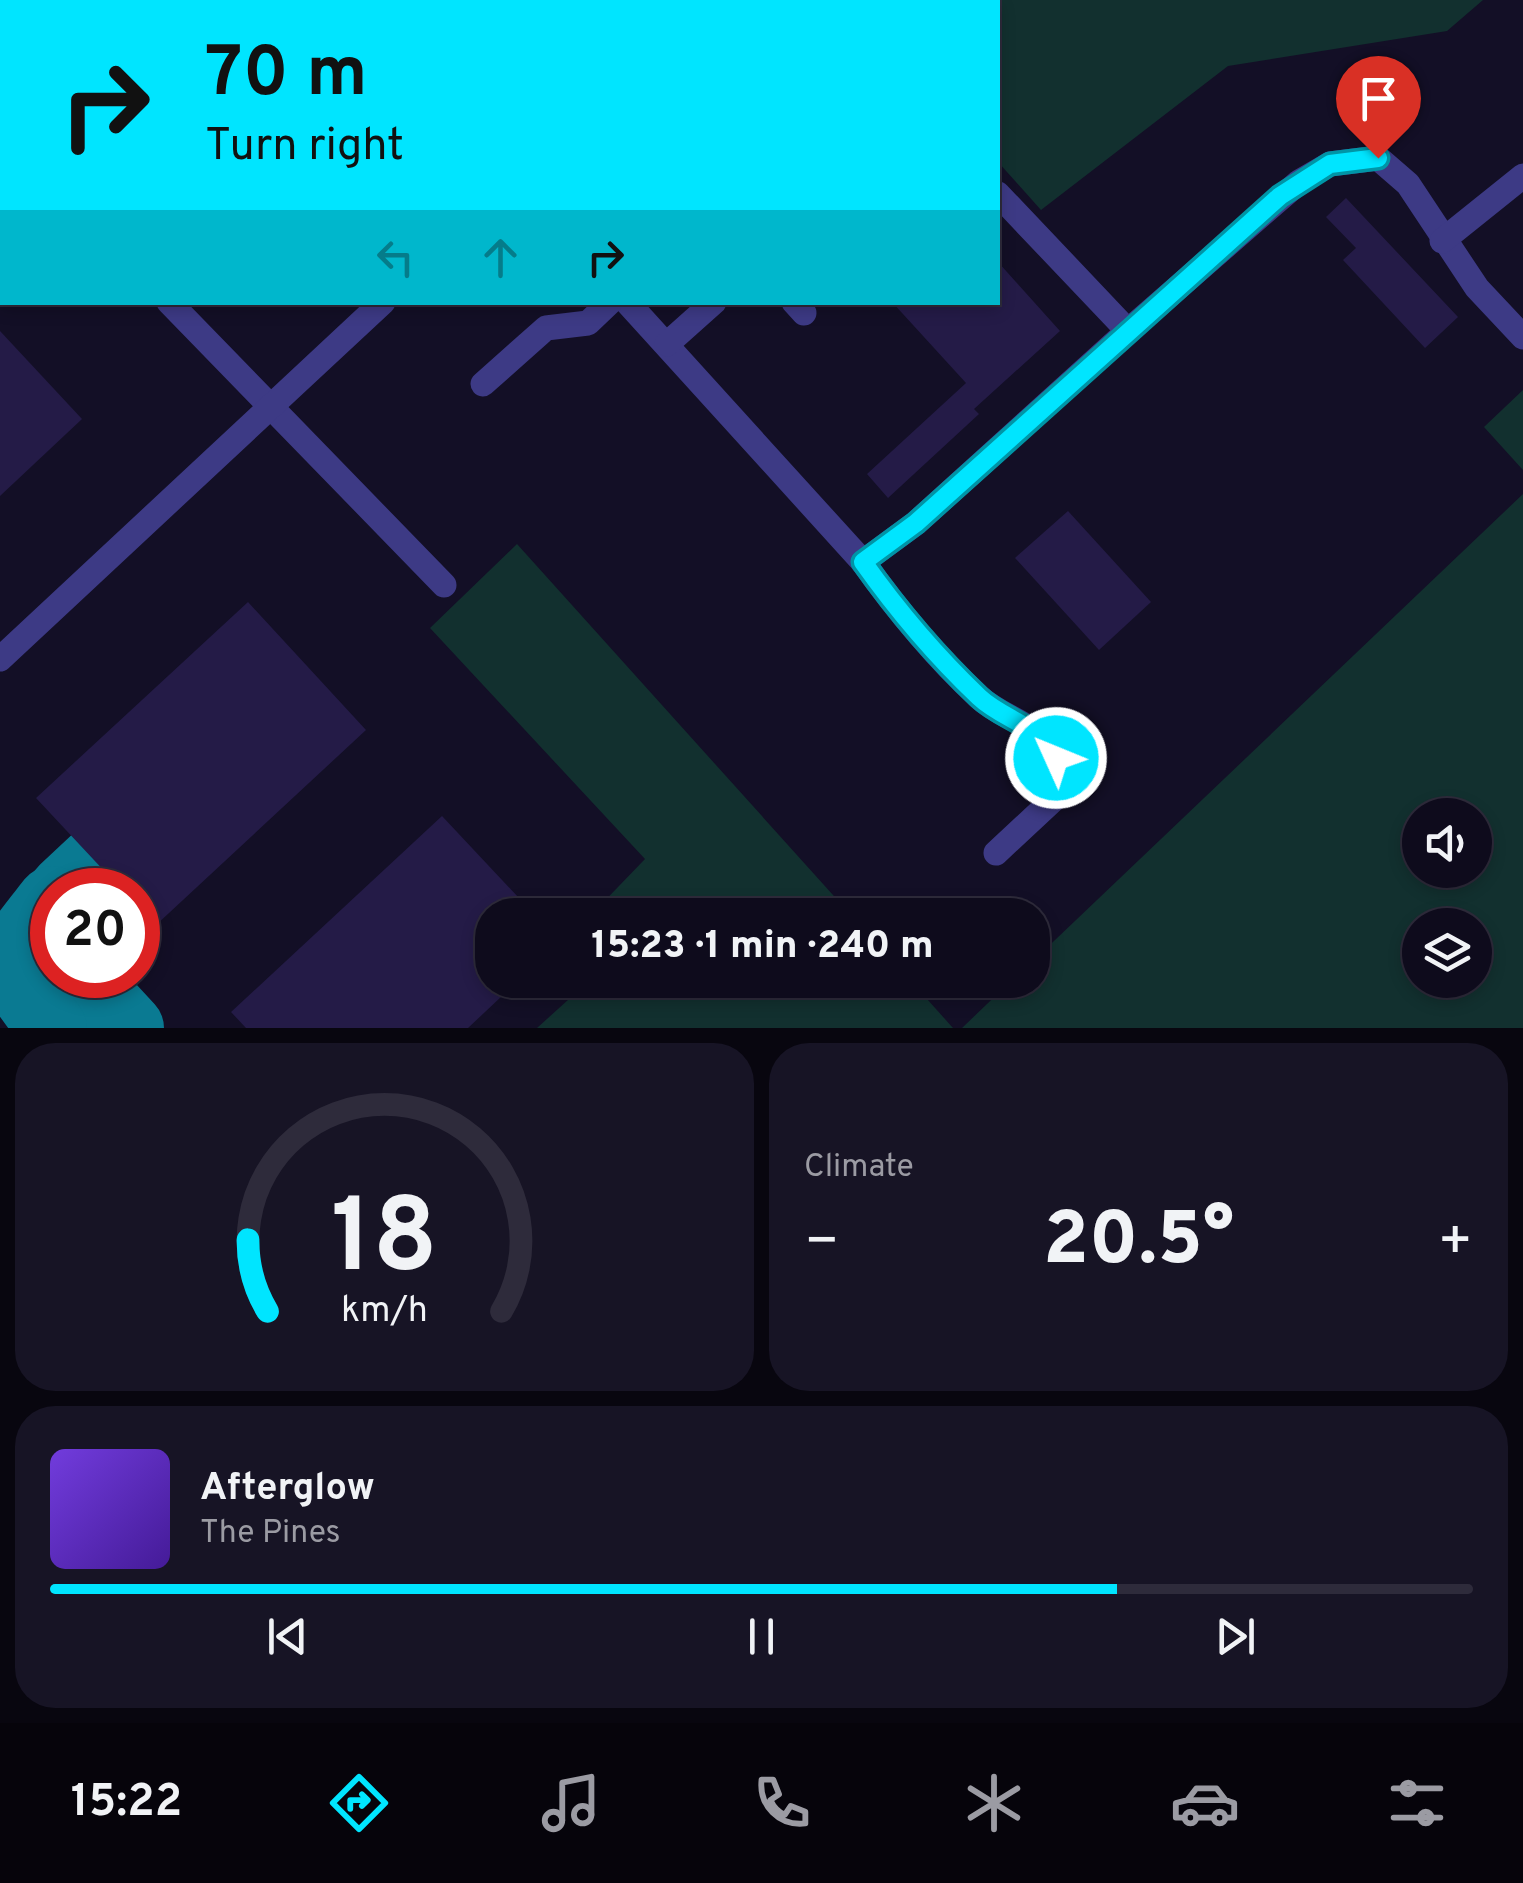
<!DOCTYPE html>
<meta charset="utf-8">
<style>
:root{--surface:#0e0b1c;--page:#171425;--text:#f1f3f6;--muted:#9b9ba3;--line:#2e2b3b;--accent:#00e5ff}
body{margin:0;font-family:Overpass,sans-serif;background:var(--page);color:var(--text);height:100vh;display:flex;flex-direction:column;font-size:38px;white-space:nowrap}
*{box-sizing:border-box;margin:0}
p{font-size:32px;color:var(--muted)}
.icon{flex:none;width:55px;height:55px;fill:none;stroke:currentColor;stroke-width:2;stroke-linecap:round;stroke-linejoin:round}
.map{position:relative;height:1028px;overflow:hidden}
.side{display:flex;flex-direction:column;gap:15px;padding:15px;background:#08060f;flex:1}
.side>*{flex:none}
.top-card{position:absolute;left:0px;top:0px;width:1000px;height:305px;box-shadow:0 5px 15px #0003,0 0 0 2px var(--line);background:#00e5ff;color:#111;overflow:hidden}
.tools{position:absolute;left:1402px;top:798px;display:grid;gap:20px}
.tools a{display:grid;place-items:center;width:90px;height:90px;border-radius:50%;background:var(--surface);box-shadow:0 5px 15px #0003,0 0 0 2px var(--line);font-size:50px}
.speed{position:absolute;left:30px;top:868px;display:flex;gap:20px;font-size:50px;font-weight:700;text-align:center}
.speed>*{display:grid;place-content:center;width:130px;height:130px;border-radius:50%;background:var(--surface);box-shadow:0 5px 15px #0003,0 0 0 2px var(--line);line-height:1}
.speed .limit{border:15px solid #d22;background:#fff;color:#111}
.pin{position:absolute;display:grid;place-items:center;width:85px;height:85px;color:#fff;margin:-102px -42px;border-radius:50% 50% 50% 0;rotate:-45deg;box-shadow:0 0 10px #0007}
.pin .icon{rotate:45deg}
.me{position:absolute;width:110px;margin:-55px;rotate:314deg;stroke-linejoin:round;filter:drop-shadow(0 0 8px #0008)}
.turn{display:flex;align-items:center;gap:35px;height:210px;padding:0 40px;font-size:45px}
.turn .icon{width:130px;height:130px;stroke-width:2.5}
.turn b{display:block;font-size:70px;line-height:85px}
.lanes{display:flex;align-items:center;height:95px;padding:0 40px;background:#0003;justify-content:center;gap:50px;direction:ltr}
.lanes .off{opacity:.35}
.big{font-size:75px;font-weight:800;line-height:1.1}
.side .tile{flex:1;display:flex;flex-direction:column;justify-content:center;gap:15px;min-width:0;padding:0 35px;border-radius:40px;background:var(--page)}
.side .dial{align-items:center;gap:0}
.dial svg{height:260px;overflow:visible;fill:none;stroke:var(--line);stroke-width:7;stroke-linecap:round;text-anchor:middle}
.dial text{fill:var(--text);stroke:none}
.song{display:flex;align-items:center;gap:30px}
.cover{width:120px;height:120px;border-radius:15px;background:linear-gradient(135deg,hsl(260 70% 55%),hsl(260 70% 35%))}
.played{height:10px;border-radius:5px;background:linear-gradient(90deg,var(--accent) 75%,var(--line) 75%)}
.keys{display:flex;justify-content:space-around;direction:ltr}
.heat{display:flex;justify-content:space-between;align-items:center;font-size:55px;direction:ltr}
.side .tiles{flex:1;display:grid;gap:15px;grid-template-columns:1fr 1fr}
.tile:last-child{grid-column:span 2}
.trip{position:absolute;left:475px;top:898px;width:575px;height:100px;border-radius:40px;background:var(--surface);box-shadow:0 5px 15px #0003,0 0 0 2px var(--line);font-weight:800;line-height:100px;text-align:center}
.dock{display:flex;height:160px;justify-content:space-around;align-items:center;background:#06040b;color:var(--muted)}
.dock .icon{width:70px;height:70px}
.dock .on{color:var(--accent)}
.dock b{font-size:45px;color:var(--text)}
.map>svg:first-child{display:block}
.green{fill:#12302f;fill-rule:evenodd}
.lines{fill:none;stroke-linecap:round;stroke-linejoin:round}
.taxiway{stroke:#0a7a92;stroke-width:70}
.building{fill:#241b47}
.minor{stroke:#3d3a85;stroke-width:25}
.route-casing{stroke:#0095a6;stroke-width:25}
.route{stroke:#00e5ff;stroke-width:18}
</style>
<div class="map">
<svg width="1523" height="1028" viewBox="0 0 1523 1028">
<rect width="100%" height="100%" fill="#130f26"/>
<g class="green">
<polygon points="851,0 1483,0 1447,31 1228,66 1041,210 998,162 998,2"/>
<polygon points="1523,390 1523,470 1484,427"/>
<path d="M1523 494V1028H962L1012 980H1032L1033 961ZM1475 815V870H1420V815ZM1475 925V980H1420V925Z"/>
<polygon points="517,544 851,915 591,915 645,859 430,628"/>
<polygon points="590,980 910,980 953,1028 537,1028"/>
</g>
<g class="lines">
<g class="taxiway">
<polyline points="64,890 95,861"/>
<polyline points="80,975 129,1028"/>
<path d="M52 1028C0 959 0 967 52 901"/>
</g>
</g>
<g class="building">
<polygon points="1346,198 1458,317 1425,348 1343,260 1356,248 1326,217"/>
<polygon points="998,262 1060,331 974,409 979,414 888,498 867,474 966,383 892,302 998,302"/>
<polygon points="0,331 82,419 0,496"/>
<polygon points="1068,511 1151,602 1099,650 1015,558"/>
<polygon points="248,602 366,730 155,926 138,907 138,890 122,890 36,798"/>
<polygon points="442,816 535,915 492,915 492,980 519,980 468,1028 246,1028 231,1012"/>
</g>
<g class="lines">
<g class="minor">
<polyline points="343,0 346,2"/>
<polyline points="819,0 822,2"/>
<polyline points="706,2 708,0"/>
<polyline points="0,128 2,131"/>
<polyline points="998,194 1128,331 1299,182 1330,164 1378,158 1408,184 1477,288 1523,337"/>
<polyline points="1442,241 1523,176"/>
<polyline points="169,302 444,585"/>
<polyline points="627,302 863,562 916,523 1128,331"/>
<polyline points="794,302 804,313"/>
<polyline points="667,344 714,302"/>
<polyline points="483,384 546,328 588,323 610,302"/>
<path d="M863 562C897 610 937 658 979 697 1001 718 1038 724 1053 752 1061 765 1059 782 1056 797L996 853"/>
<polyline points="0,659 383,302"/>
</g>
</g>
<g class="lines">
<g class="route-casing">
<path id="route" d="M1056 758C1042 726 1003 720 979 697 937 657 897 610 863 562L916 523 1280 196 1330 164 1378 158"/>
</g>
<use href="#route" class="route"/>
</g>
</svg>
<div class="tools">
<a><svg class="icon" aria-label="sound" viewBox="0 0 24 24"><path d="M4 9h4l5-4v14l-5-4H4zM17 9q2 3 0 6"/></svg></a>
<a><svg class="icon" aria-label="layers" viewBox="0 0 24 24"><path d="M12 4l9 5-9 5-9-5zM3 14l9 5 9-5"/></svg></a>
</div>
<div class="speed"><div class="limit">20</div></div>
<div class="pin" style="left:1378px;top:158px;background:#d93025"><svg class="icon" aria-label="arrive" viewBox="0 0 24 24"><path d="M6 21V4h12l-3 4 3 4H6"/></svg></div>
<svg class="me" style="left:1056px;top:758px" viewBox="-20 -20 40 40"><circle r="17" fill="#00e5ff" stroke="#fff" stroke-width="3"/><path d="M0-11L8 9 0 5-8 9z" fill="#fff"/></svg>
<div class="trip">15:23 · 1 min · 240 m</div>
<div class="top-card">
<div class="turn"><svg class="icon" aria-label="right" viewBox="0 0 24 24"><path d="M7 20v-9h11M14 6l5 5-5 5"/></svg><div><b>70 m</b>Turn right</div></div>
<div class="lanes"><svg class="icon off" aria-label="left" viewBox="0 0 24 24"><path d="M17 20v-9H6M10 6l-5 5 5 5"/></svg><svg class="icon off" aria-label="ahead" viewBox="0 0 24 24"><path d="M12 20V5M6 11l6-6 6 6"/></svg><svg class="icon" aria-label="right" viewBox="0 0 24 24"><path d="M7 20v-9h11M14 6l5 5-5 5"/></svg></div>
</div>
</div>
<section class="side">
<div class="tiles">
<div class="tile dial"><svg viewBox="0 0 100 80">
<path d="M14 69A42 42 0 1 1 86 69"/>
<path d="M14 69A42 42 0 0 1 8 47" stroke="#00e5ff"/>
<text x="50" y="56" font-size="32" font-weight="700">18</text>
<text x="50" y="72" font-size="11">km/h</text>
</svg></div>
<div class="tile"><p>Climate</p>
<div class="heat"><a>−</a><b class="big">20.5°</b><a>+</a></div>
</div>
<div class="tile">
<div class="song"><i class="cover"></i><div><b>Afterglow</b><p>The Pines</p></div></div>
<div class="played"></div>
<div class="keys"><svg class="icon" aria-label="previous" viewBox="0 0 24 24"><path d="M18 5L8 12l10 7zM5 5v14"/></svg><svg class="icon" aria-label="pause" viewBox="0 0 24 24"><path d="M8 5v14M16 5v14"/></svg><svg class="icon" aria-label="next" viewBox="0 0 24 24"><path d="M6 5l10 7-10 7zM19 5v14"/></svg></div>
</div>
</div>
</section>
<nav class="dock">
<b>15:22</b>
<svg class="icon on" aria-label="directions" viewBox="0 0 24 24"><path d="M12 3l9 9-9 9-9-9zM9 14v-3h6M13 9l2 2-2 2"/></svg>
<svg class="icon" aria-label="music" viewBox="0 0 24 24"><path d="M9 18V5l10-2v13"/><circle cx="6" cy="18" r="3"/><circle cx="16" cy="16" r="3"/></svg>
<svg class="icon" aria-label="phone" viewBox="0 0 24 24"><path d="M5 4h4l2 5-3 2q2 4 5 5l2-3 5 2v4C11 20 4 13 5 4z"/></svg>
<svg class="icon" aria-label="climate" viewBox="0 0 24 24"><path d="M12 3v18M4 7l16 10M4 17L20 7"/></svg>
<svg class="icon" aria-label="car" viewBox="0 0 24 24"><path d="M5 17H2v-5l4-1 3-4h7l3 4 3 1v5h-3M9 17h6M6 11h13"/><circle cx="7" cy="17" r="2"/><circle cx="17" cy="17" r="2"/></svg>
<svg class="icon" aria-label="filters" viewBox="0 0 24 24"><path d="M4 7h16M4 17h16"/><circle cx="9" cy="7" r="2"/><circle cx="15" cy="17" r="2"/></svg>
</nav>
